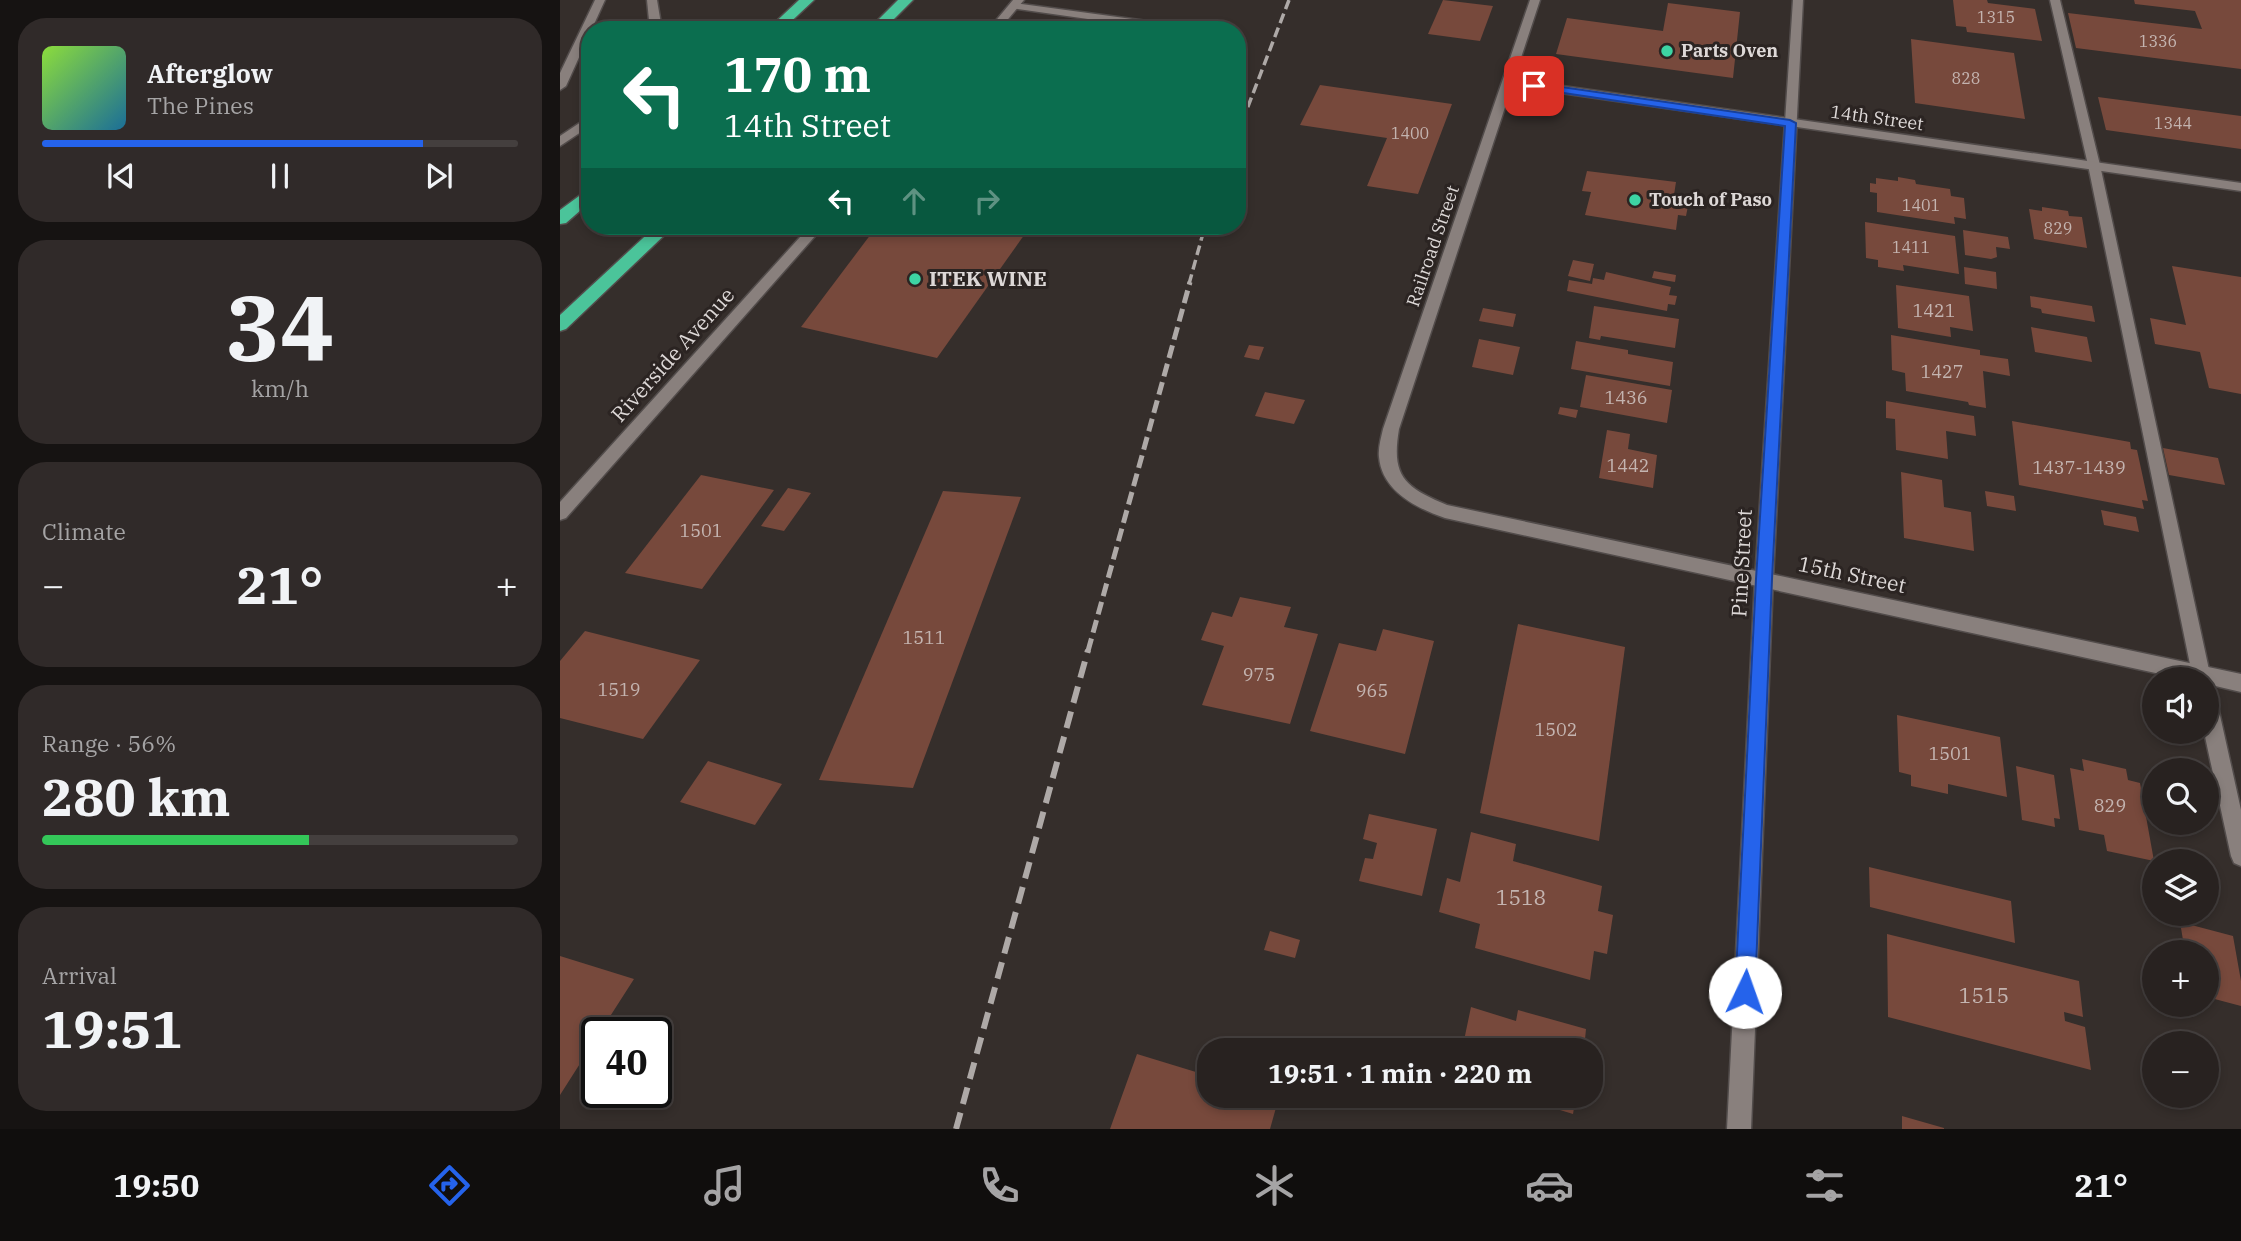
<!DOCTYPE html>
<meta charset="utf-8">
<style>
:root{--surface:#282220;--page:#302a29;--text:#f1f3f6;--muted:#a5a4a5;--line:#443f3e;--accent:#2563eb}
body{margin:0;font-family:"IBM Plex Serif",serif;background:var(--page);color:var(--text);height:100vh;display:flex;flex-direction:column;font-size:26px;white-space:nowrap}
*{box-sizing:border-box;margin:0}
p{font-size:23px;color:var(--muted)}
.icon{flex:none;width:38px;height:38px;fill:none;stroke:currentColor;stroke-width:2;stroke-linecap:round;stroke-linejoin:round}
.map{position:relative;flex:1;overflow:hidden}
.side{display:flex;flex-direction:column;gap:18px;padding:18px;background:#161312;width:560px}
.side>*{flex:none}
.top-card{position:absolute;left:21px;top:21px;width:665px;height:214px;border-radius:28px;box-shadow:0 4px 10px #0003,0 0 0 2px var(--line);background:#0b6e4f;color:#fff;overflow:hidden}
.tools{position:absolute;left:1582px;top:667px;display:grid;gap:14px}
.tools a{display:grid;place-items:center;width:77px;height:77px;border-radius:50%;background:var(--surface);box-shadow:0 4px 10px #0003,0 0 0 2px var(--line);font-size:35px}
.speed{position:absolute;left:21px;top:1017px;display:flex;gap:14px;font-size:35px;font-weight:700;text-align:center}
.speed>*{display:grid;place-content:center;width:91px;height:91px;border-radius:50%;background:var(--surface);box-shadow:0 4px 10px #0003,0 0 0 2px var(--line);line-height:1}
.speed .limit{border:4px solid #111;border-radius:10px;background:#fff;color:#111}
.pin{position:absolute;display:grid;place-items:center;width:60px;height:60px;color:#fff;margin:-30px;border-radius:14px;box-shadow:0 4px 10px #0006}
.me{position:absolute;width:77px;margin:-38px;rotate:3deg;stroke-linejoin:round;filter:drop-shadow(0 0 5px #0008)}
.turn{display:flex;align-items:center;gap:24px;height:147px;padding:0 28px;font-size:32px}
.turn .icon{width:91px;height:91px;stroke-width:2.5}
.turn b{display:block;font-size:49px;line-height:60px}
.lanes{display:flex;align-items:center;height:66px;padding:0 28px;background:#0003;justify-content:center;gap:35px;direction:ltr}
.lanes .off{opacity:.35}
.big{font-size:52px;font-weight:700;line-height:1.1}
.side .widget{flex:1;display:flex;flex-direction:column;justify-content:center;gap:10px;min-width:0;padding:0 24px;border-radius:28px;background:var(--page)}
.side .dial{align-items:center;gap:0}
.dial b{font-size:91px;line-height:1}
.song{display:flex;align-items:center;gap:21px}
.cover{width:84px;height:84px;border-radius:10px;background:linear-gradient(135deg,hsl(90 70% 55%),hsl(200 70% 35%))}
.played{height:7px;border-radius:4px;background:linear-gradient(90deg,var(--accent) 80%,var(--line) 80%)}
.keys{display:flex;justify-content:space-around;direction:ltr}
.heat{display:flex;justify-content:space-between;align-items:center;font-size:38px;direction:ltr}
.charge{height:10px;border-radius:5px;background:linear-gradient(90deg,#34c759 56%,var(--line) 0)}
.trip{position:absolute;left:637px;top:1038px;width:406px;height:70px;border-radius:28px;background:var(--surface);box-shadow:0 4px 10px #0003,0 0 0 2px var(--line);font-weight:700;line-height:70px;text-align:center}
.dock{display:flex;height:112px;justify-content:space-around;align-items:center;background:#100e0d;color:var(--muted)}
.dock .icon{width:49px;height:49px}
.dock .selected{color:var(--accent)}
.dock b{font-size:32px;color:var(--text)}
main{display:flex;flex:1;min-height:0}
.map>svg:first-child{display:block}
.building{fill:#77493c}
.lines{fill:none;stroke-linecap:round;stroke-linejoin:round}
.service-casing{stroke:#524c4b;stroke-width:3}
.minor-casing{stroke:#524c4b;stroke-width:3}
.tertiary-casing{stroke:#524c4b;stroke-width:3}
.secondary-casing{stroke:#524c4b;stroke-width:3}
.motorway-casing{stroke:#524c4b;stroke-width:3}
.service{fill:#89807d;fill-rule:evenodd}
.minor{fill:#89807d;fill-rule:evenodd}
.tertiary{fill:#89807d;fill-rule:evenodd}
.secondary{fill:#89807d;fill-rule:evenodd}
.motorway{fill:#4bc49a;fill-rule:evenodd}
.rail-far2{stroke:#aea9a7;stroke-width:3.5;stroke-dasharray:10 5;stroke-linecap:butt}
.rail-far1{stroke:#aea9a7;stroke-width:5;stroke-dasharray:13 6;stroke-linecap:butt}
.rail{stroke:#aea9a7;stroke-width:6;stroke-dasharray:17 9;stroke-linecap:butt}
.route{fill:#2563eb;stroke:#184099;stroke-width:2}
.poi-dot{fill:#3dd4a3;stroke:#2b2422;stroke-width:2.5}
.labels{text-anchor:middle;stroke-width:6;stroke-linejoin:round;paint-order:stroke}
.far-number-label{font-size:16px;fill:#c4b4b0}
.far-poi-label{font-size:18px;font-weight:bold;fill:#ddd8d7;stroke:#2b2422;text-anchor:start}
.far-street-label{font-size:18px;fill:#ddd8d7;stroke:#2b2422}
.number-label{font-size:18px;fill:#c4b4b0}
.poi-label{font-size:21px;font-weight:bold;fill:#ddd8d7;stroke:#2b2422;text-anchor:start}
.street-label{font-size:21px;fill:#ddd8d7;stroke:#2b2422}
.near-number-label{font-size:21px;fill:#c4b4b0}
</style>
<main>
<section class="side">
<div class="widget">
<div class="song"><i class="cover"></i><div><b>Afterglow</b><p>The Pines</p></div></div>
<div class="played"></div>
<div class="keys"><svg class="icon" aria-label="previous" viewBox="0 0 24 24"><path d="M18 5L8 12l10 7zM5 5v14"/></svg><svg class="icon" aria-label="pause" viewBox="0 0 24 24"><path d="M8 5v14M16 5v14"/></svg><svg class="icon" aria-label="next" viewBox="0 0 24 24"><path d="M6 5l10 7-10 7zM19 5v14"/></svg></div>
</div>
<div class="widget dial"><b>34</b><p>km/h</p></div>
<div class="widget"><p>Climate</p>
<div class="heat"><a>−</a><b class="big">21°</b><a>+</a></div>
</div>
<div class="widget"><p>Range · 56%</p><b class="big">280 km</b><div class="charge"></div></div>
<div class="widget"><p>Arrival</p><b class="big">19:51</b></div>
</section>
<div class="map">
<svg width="1681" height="1129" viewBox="0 0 1681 1129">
<rect width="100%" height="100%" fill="#352e2b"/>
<g class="building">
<polygon points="883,0 933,6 920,41 868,34"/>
<polygon points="1393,0 1427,0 1428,3 1475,9 1482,41 1407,32 1406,27 1396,26"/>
<polygon points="1574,0 1681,0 1681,69 1516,48 1508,13 1642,29 1635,11 1575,4"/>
<polygon points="1108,3 1180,12 1173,78 996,54 1007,18 1103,31"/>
<polygon points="1351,39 1454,53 1465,119 1355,103"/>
<polygon points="760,85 892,104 858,194 807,186 827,138 740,125"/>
<polygon points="1538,97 1681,116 1681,149 1546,130"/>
<polygon points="1027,171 1116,182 1114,195 1122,196 1120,205 1128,206 1126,216 1118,215 1116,230 1025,215 1031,192 1022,191"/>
<polygon points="1338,177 1355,180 1356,184 1390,189 1391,196 1404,198 1406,219 1394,217 1395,224 1317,212 1317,193 1310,192 1310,183 1316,184 1316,178 1338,181"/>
<polygon points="1482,207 1508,211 1509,216 1522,217 1527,248 1474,239 1469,209 1482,211"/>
<polygon points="1305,222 1395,236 1399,274 1343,265 1344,271 1318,267 1318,260 1306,258"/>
<polygon points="317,226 440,226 467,231 377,358 241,327"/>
<polygon points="1403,230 1448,237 1450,249 1436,247 1437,257 1431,259 1405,255"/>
<polygon points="1013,260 1034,264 1030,281 1008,276"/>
<polygon points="1612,266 1681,277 1681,394 1649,388 1640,352 1595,344 1590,318 1626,325"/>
<polygon points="1404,267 1436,272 1437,289 1405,284"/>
<polygon points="1094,271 1116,275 1115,282 1092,278"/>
<polygon points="1046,272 1111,287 1109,295 1117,296 1115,305 1108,304 1107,311 1007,291 1009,280 1032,284 1033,278 1044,280"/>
<polygon points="1336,285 1409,296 1413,331 1390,327 1391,337 1338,328"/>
<polygon points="1470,296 1532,306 1535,322 1482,313 1481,309 1471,307"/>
<polygon points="1034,306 1119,319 1115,348 1041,336 1040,340 1029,338"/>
<polygon points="923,308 956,314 953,327 919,321"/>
<polygon points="1471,327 1527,337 1532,362 1475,352"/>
<polygon points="1331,335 1420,350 1420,355 1448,359 1450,376 1423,371 1426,408 1409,405 1408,402 1346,391 1345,373 1332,370"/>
<polygon points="919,339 960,347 953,375 912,367"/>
<polygon points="1016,341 1068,350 1068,354 1113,362 1110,386 1011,369"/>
<polygon points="689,345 704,347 699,360 684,357"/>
<polygon points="1026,375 1112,390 1107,423 1020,407"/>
<polygon points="705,392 745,400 734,424 695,416"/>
<polygon points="1326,401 1414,416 1416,436 1386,431 1388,459 1336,450 1335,419 1326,418"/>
<polygon points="1000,407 1018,410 1016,418 998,414"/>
<polygon points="1452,421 1570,442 1571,449 1577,450 1588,501 1582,500 1584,509 1459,485"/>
<polygon points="1047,430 1070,434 1068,449 1097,455 1093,488 1039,478"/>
<polygon points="1603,448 1658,458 1665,485 1609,475"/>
<polygon points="1341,472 1382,480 1384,507 1411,512 1414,551 1344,538"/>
<polygon points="141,475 214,490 142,589 65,573"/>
<polygon points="228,488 251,493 224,531 201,526"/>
<polygon points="383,491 461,497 353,788 259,780"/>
<polygon points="1425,491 1454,496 1456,511 1427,506"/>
<polygon points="1541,510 1576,517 1579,532 1544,525"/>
<polygon points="680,597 731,607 724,627 758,634 730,724 642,705 664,646 641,640 652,612 672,617"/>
<polygon points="958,624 1065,647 1039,841 920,813"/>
<polygon points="823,629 874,641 845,754 750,731 779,643 816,651"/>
<polygon points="25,631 140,660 83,739 0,718 0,661"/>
<polygon points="1337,715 1440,737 1447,797 1388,784 1388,794 1351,786 1351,775 1339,772"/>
<polygon points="1522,759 1566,769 1568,780 1580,783 1594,861 1547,851 1544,835 1519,830 1510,768 1524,771"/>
<polygon points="148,761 222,784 195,825 120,802"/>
<polygon points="1456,766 1494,775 1500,819 1494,818 1495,827 1462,820"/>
<polygon points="809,814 877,829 862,896 799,881 805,858 813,859 817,843 803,839"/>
<polygon points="911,832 956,844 953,861 1042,886 1038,911 1053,915 1047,954 1034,951 1030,980 915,948 920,924 879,912 887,878 900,882"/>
<polygon points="1309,867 1451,901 1455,943 1310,907"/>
<polygon points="1620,922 1673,936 1681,981 1681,1006 1647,997 1647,952 1625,952"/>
<polygon points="710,931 740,940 735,958 704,950"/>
<polygon points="1327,934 1519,981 1523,1017 1504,1012 1505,1021 1525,1027 1531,1070 1328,1017"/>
<polygon points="0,956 74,979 40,1032 37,1032 37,1037 0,1095"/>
<polygon points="911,1007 956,1021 958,1010 1026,1029 1024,1050 902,1050"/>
<polygon points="577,1054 649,1076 649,1096 719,1097 710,1129 550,1129"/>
<polygon points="1031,1056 1037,1058 1033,1088 1031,1087"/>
<polygon points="954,1096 1016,1096 1013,1114"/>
<polygon points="1342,1116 1384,1128 1384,1129 1342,1129"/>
</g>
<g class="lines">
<g class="service-casing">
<g id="service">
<polygon points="1490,0 1500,0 1540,165 1651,679 1647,686 1647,679 1633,679 1528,165"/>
<polygon points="1647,693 1654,696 1657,702 1681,810 1681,866 1674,863 1671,856 1644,732 1647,732"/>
</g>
</g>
<g class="minor-casing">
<g id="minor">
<polygon points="87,0 97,0 102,30 90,30"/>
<path d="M970 0H980L954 79 1681 183V191L952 86 839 429C831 476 844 487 887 505L1681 674V692L1647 684V679H1623L885 518C856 508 822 491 819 457 818 448 821 438 823 429Z"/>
<polygon points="454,3 624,26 630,29 605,30 450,8 450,4"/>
<polygon points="30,116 30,126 0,146 0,136"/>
</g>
</g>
<g class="tertiary-casing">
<polygon id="tertiary" points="1233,0 1243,0 1213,579 1191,1129 1167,1129 1195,579"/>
</g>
<g class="secondary-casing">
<g id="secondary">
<polygon points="35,0 45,0 6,86 0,90 0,73"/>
<polygon points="453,0 464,0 439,30 428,30"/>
<polygon points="250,226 264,226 6,518 0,520 0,502"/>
</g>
</g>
<g class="motorway-casing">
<g id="motorway">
<polygon points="239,0 254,0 222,30 207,30"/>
<polygon points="338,0 353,0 323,30 308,30"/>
<polygon points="30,188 30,202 6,223 0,224 0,210"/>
<polygon points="96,226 114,226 6,329 0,331 0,315"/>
</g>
</g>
<use href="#service" class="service"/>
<use href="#minor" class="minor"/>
<use href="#tertiary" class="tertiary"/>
<use href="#secondary" class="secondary"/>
<use href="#motorway" class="motorway"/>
<g class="rail-far2">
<polyline points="677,135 729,0"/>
<polyline points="629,284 645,226"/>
</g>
<polyline class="rail-far1" points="528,651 630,282"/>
<polyline class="rail" points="396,1129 528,650"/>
</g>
<polygon class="route" points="974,83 1230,120 1236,123 1212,579 1195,992 1193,999 1185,1002 1178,999 1175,992 1196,579 1225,126 970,88 969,86"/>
<g class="poi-dot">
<circle cx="1107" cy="51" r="7"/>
<circle cx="1075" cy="200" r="7"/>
<circle cx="355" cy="279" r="7"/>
</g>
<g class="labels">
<g class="far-number-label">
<text x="1436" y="23">1315</text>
<text x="1598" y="47">1336</text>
<text x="1406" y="84">828</text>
<text x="1613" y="129">1344</text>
<text x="850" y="139">1400</text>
<text x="1361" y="211">1401</text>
<text x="1498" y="234">829</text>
<text x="1351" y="253">1411</text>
</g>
<g class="far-poi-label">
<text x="1121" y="57">Parts Oven</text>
<text x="1089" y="206">Touch of Paso</text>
</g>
<g class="far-street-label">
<text transform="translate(1317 118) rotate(8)" y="6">14th Street</text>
<text transform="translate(873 246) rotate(-71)" y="6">Railroad Street</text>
</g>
<g class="number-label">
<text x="1374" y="317">1421</text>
<text x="1382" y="378">1427</text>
<text x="1066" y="404">1436</text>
<text x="1068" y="472">1442</text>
<text x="1519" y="474">1437-1439</text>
<text x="141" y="537">1501</text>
<text x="364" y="644">1511</text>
<text x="699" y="681">975</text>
<text x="59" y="696">1519</text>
<text x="812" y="697">965</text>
<text x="996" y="736">1502</text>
<text x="1390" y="760">1501</text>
<text x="1550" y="812">829</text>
</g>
<g class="poi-label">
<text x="369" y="286">ITEK WINE</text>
</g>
<g class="street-label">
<text transform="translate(113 355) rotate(-48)" y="7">Riverside Avenue</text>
<text transform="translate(1182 563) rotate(-87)" y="7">Pine Street</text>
<text transform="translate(1292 575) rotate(12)" y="7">15th Street</text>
</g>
<g class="near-number-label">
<text x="961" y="905">1518</text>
<text x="1424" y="1003">1515</text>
</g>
</g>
</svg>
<div class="tools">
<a><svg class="icon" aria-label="sound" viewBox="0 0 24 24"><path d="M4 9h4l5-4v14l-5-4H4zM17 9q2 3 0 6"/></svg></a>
<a><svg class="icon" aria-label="search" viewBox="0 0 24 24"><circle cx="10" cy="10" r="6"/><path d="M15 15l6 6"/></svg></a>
<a><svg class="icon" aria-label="layers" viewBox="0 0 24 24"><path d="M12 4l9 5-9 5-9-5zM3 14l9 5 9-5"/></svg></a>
<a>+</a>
<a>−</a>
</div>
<div class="speed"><div class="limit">40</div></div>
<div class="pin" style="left:974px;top:86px;background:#d93025"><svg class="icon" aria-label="arrive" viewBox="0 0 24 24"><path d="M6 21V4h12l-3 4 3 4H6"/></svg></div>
<svg class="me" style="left:1185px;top:992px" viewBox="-20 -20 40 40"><circle r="19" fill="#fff"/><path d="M0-13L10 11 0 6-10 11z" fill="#2563eb"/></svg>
<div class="trip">19:51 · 1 min · 220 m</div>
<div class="top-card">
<div class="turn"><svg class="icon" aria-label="left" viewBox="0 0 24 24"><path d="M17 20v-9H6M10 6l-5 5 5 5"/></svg><div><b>170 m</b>14th Street</div></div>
<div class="lanes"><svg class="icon" aria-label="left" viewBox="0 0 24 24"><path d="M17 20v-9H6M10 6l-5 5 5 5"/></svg><svg class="icon off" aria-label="ahead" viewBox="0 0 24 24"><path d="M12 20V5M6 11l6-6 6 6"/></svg><svg class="icon off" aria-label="right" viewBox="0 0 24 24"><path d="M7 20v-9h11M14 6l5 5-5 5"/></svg></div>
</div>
</div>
</main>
<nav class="dock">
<b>19:50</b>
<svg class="icon selected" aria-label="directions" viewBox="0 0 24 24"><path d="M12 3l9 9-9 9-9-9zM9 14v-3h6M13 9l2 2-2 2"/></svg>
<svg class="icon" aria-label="music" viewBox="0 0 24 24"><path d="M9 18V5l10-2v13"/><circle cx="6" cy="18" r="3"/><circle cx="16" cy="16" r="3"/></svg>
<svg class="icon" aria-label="phone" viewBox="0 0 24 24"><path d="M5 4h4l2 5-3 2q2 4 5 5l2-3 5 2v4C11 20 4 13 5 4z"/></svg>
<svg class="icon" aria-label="climate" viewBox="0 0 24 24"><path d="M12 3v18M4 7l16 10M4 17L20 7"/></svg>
<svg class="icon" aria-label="car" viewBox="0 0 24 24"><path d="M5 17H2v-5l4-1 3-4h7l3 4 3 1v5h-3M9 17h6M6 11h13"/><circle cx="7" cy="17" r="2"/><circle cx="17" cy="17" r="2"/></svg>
<svg class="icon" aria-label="filters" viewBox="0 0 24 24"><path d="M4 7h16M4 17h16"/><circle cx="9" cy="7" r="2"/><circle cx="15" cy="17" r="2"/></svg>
<b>21°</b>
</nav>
